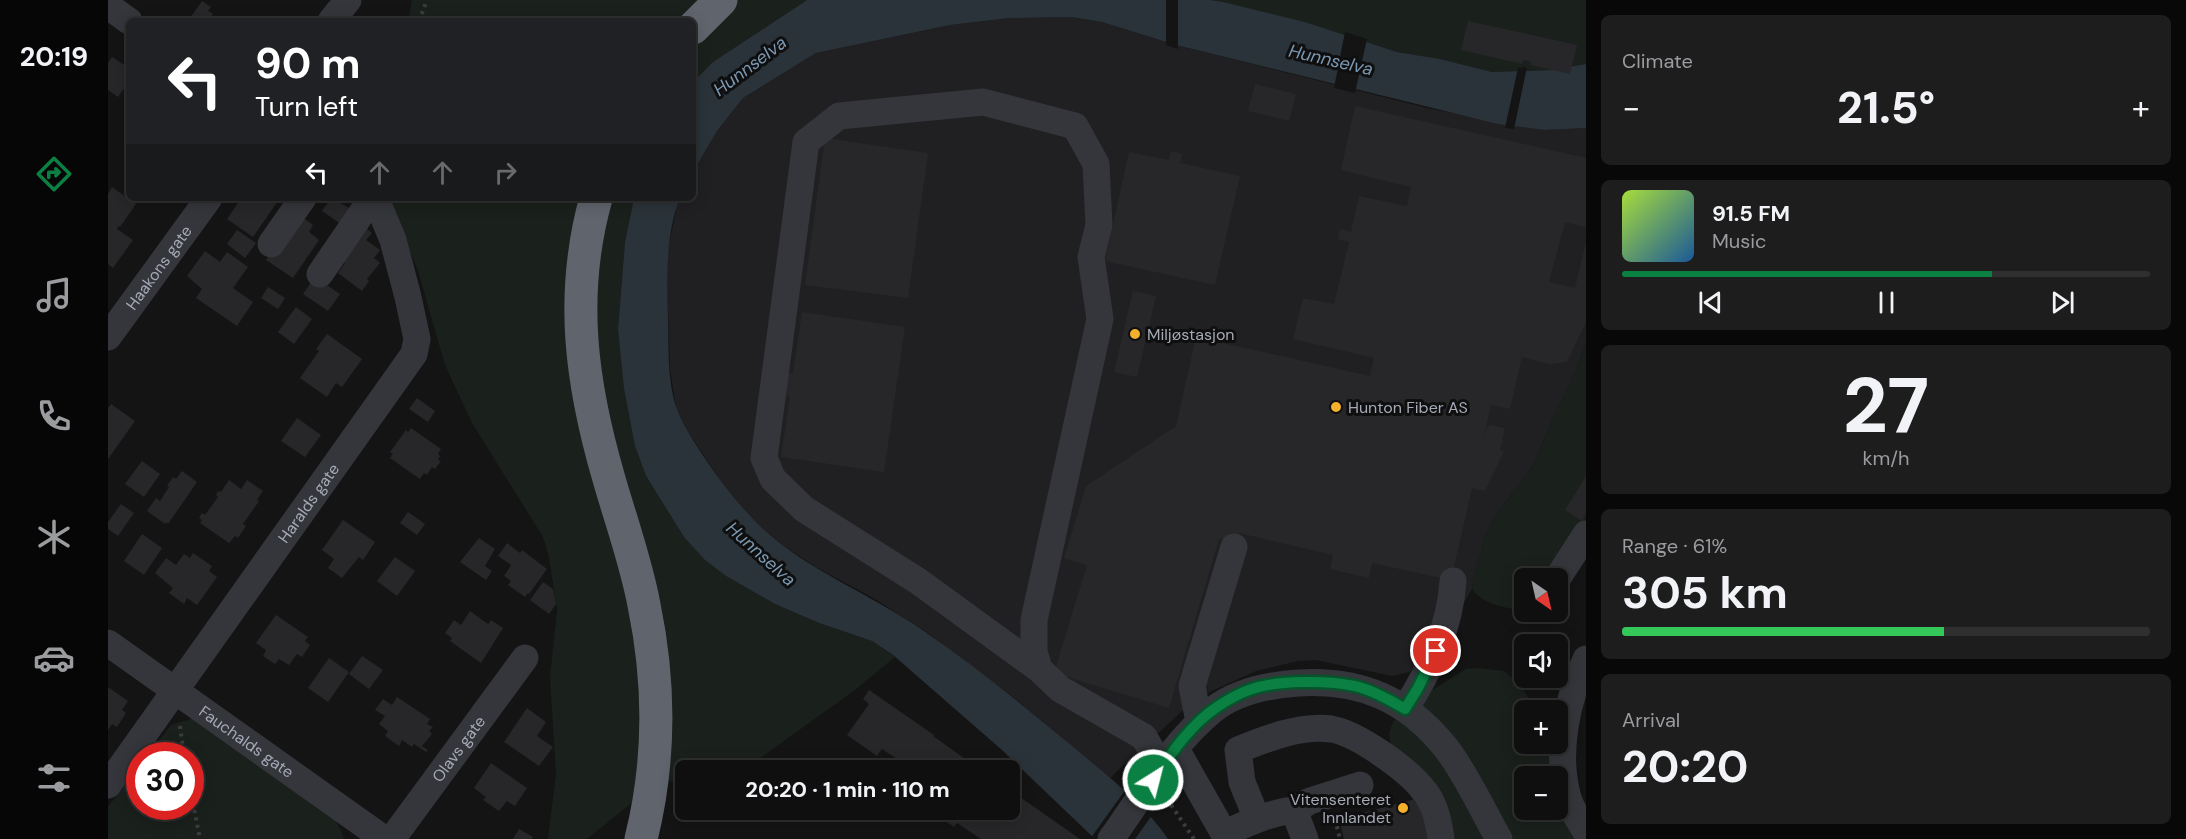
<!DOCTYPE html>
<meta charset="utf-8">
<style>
:root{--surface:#0f0f10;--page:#1d1d1e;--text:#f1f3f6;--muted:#9b9c9f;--line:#2f2f30;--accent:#0b8043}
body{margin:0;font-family:"DM Sans",sans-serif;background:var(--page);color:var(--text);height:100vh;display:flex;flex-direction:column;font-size:22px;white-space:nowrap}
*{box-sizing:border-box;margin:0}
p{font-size:20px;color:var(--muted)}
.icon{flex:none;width:33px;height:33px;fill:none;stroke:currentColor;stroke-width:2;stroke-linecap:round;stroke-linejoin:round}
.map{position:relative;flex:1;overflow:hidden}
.panel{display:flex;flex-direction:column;gap:15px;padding:15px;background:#080809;width:600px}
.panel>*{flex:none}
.top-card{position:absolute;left:18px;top:18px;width:570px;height:183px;border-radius:9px;box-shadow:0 3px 15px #0003,0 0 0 2px var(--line);background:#202124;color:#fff;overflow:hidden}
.needle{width:39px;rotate:146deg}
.buttons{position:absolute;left:1406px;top:568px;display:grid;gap:12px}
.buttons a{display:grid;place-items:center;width:54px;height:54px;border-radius:9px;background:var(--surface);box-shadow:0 3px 15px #0003,0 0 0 2px var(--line);font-size:30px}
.speed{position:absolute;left:18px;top:742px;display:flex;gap:12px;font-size:30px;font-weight:700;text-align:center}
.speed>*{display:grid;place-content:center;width:78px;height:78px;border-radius:50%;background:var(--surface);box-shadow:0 3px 15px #0003,0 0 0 2px var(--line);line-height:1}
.speed .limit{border:9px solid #d22;background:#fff;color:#111}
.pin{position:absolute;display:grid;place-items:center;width:51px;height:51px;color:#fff;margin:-26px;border:3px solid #fff;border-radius:50%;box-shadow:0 2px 6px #0007}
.me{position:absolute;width:66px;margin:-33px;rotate:36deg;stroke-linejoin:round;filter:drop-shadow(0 0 4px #0008)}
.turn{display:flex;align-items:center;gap:21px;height:126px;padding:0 30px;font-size:27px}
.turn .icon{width:78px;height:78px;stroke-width:2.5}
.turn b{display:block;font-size:42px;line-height:51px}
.lanes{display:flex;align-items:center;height:57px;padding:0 30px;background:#0003;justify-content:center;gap:30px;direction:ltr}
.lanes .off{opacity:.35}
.big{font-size:45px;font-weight:700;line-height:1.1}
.panel .card{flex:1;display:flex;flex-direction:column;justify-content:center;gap:9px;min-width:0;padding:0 21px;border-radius:9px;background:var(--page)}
.panel .dial{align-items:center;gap:0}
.dial b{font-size:78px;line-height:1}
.song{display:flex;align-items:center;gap:18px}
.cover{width:72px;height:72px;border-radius:9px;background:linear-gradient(135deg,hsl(80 70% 55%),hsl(210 70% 35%))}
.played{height:6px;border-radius:3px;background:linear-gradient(90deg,var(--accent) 70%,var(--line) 70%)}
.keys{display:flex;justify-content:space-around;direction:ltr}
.heat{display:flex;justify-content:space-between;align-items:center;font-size:33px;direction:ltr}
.charge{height:9px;border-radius:4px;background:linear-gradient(90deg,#34c759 61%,var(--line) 0)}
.trip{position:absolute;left:567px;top:760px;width:345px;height:60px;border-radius:9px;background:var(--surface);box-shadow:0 3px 15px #0003,0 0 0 2px var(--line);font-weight:700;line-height:60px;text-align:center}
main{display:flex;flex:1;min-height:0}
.tab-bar{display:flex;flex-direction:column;width:108px;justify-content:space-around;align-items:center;background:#060606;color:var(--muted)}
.tab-bar .icon{width:42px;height:42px}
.tab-bar .selected{color:var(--accent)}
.tab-bar b{font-size:27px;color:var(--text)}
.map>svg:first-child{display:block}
.built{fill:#202022}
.green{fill:#1a201b;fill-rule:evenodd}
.water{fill:#2a3339}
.pier{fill:#141415}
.building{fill:#272729}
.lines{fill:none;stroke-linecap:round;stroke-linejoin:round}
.path{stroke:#3b3d42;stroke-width:4;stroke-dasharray:3 4.5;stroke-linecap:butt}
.minor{stroke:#35363b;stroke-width:27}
.highway{stroke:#60646c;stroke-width:33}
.route-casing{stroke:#07532c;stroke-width:15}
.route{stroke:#0b8043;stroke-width:10}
.poi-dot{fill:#f5b02c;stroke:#0f0f10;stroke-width:2}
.labels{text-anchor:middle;stroke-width:6;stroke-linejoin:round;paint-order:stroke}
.street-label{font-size:16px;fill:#a5aab6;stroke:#0f0f10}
.poi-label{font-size:16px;fill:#a5aab6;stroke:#0f0f10;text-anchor:start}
.water-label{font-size:18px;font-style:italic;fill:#7b99b2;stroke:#0f0f10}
</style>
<main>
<nav class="tab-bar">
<b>20:19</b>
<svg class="icon selected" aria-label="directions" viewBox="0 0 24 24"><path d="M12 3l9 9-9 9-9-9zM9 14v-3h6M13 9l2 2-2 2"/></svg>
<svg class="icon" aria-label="music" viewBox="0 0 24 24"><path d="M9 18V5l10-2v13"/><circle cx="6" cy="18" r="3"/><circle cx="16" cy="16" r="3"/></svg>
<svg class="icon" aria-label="phone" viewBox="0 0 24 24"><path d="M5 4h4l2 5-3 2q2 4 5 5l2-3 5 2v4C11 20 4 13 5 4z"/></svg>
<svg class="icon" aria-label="climate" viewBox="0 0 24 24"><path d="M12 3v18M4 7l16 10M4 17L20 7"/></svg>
<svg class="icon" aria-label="car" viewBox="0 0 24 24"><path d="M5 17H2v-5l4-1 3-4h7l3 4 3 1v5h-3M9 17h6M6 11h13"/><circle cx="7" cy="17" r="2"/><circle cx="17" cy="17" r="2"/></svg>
<svg class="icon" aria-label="filters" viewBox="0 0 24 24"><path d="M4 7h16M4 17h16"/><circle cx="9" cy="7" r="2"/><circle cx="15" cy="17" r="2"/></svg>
</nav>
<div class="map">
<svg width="1478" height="839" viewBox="0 0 1478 839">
<rect width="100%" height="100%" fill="#141415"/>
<polygon class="built" points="963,17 994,22 1068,45 1323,109 1437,130 1478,128 1478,342 1465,379 1446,416 1425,466 1386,517 1377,536 1366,577 1364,589 1338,633 1317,660 1301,672 1284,676 1208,660 1190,661 1148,671 1088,698 1002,778 904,696 817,631 767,599 708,567 673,544 642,517 615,485 579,430 568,407 562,369 559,276 560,249 569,206 572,198 585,198 585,172 609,131 635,98 708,53 842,25 902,18"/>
<g class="green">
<polygon points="304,0 699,0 605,62 585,82 585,21 300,21"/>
<polygon points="1102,0 1478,0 1478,64 1444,70 1384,72 1332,59 1289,52 1197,22"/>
<polygon points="280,198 526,198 517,242 510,329 527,446 538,476 576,537 618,576 667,604 711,623 764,641 787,657 747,690 634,771 578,771 577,786 558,780 531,797 479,839 440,839 448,775 442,677 449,611 441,557 435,537 364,423 337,365 310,271"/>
<path d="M1478 342V534L1457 583 1449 592V579H1416V610C1399 609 1374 604 1364 589L1366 577 1377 536 1386 517 1425 466 1446 416 1465 379Z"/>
<path d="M1371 668 1396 671 1411 684 1430 711H1416V744H1449L1478 839H1318L1311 815 1283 746 1281 733 1285 722 1303 703 1358 669ZM1416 777H1449V810H1416Z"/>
<polygon points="89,717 220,809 233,830 236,839 0,839 0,807 31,765 32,807 82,807 82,756 39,756 63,725"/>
</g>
<g class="water">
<polygon points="699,0 1102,0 1115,2 1197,22 1289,52 1332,59 1384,72 1444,70 1478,64 1478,128 1437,130 1390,124 1068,45 994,22 963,17 902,18 842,25 708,53 635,98 609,131 585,172 585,82 605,62"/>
<path d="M526 198H572C557 236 559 278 560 319 561 348 559 381 569 409 576 427 587 443 598 460 619 491 643 521 673 544 718 578 770 599 816 631 867 666 915 705 963 745 997 774 1035 802 1060 839H987L894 750 785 655 764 641 711 623 667 604 618 576 597 560 576 537 538 476 527 446 516 388 510 329 517 242Z"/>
</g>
<g class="pier">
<polygon points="1058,0 1070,0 1070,49 1058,45"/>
<polygon points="1237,32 1259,39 1247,93 1226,88"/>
<polygon points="1419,67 1406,129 1397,128 1410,68"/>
<polygon points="1018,789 1045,814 1027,839 982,839"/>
</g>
<g class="building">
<polygon points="94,1 103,7 100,11 105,14 100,21 80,21"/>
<polygon points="1360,21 1469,45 1462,74 1422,65 1423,62 1415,60 1414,64 1353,50"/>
<polygon points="4,57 21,68 21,81 10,97 0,90 0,63"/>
<polygon points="1147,84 1188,94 1181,121 1140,111"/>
<polygon points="1247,106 1478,158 1478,227 1457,222 1441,282 1467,288 1478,242 1478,322 1459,362 1442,364 1414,357 1402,409 1383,405 1374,446 1379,427 1383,425 1397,428 1392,450 1396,451 1377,491 1364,488 1343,580 1264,563 1261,578 1222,569 1225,555 1131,533 1129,542 1111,539 1061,708 946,673 979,565 956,558 978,486 1068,426 1088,337 1262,376 1266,358 1185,339 1195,298 1226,304 1241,242 1230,239 1232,229 1243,232 1251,196 1299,206 1303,187 1233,170"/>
<polygon points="717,138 820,153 800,298 697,285"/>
<polygon points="1063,151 1074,154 1072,163 1132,176 1107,285 997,261 1021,152 1061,160"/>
<polygon points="4,187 28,204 12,227 10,226 9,229 25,240 5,268 0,264 0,194"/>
<polygon points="128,198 172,198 145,237 119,219 130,203 126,201"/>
<polygon points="223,198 243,209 233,224 214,211"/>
<polygon points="192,215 205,225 201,232 211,240 185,278 158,260 185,221"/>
<polygon points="253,224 264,233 258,240 272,250 266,258 272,263 259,279 261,281 254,291 230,273 237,263 228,256"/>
<polygon points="129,230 148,243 137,258 119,244"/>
<polygon points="97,251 112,262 119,252 140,267 125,288 145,302 129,326 88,298 94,289 79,276"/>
<polygon points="207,277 232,294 220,311 195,294"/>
<polygon points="160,287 177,298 170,309 153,298"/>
<polygon points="1025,291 1048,296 1029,377 1006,372"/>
<polygon points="188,307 204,319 186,344 170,332"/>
<polygon points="694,312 797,327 776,472 673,457 682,396 675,395 678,372 685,373"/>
<polygon points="219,334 254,359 234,387 228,383 219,397 192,378 211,351 208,349"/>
<polygon points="309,398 327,411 320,422 301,409"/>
<polygon points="3,404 27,421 0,459 0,408"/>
<polygon points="189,418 213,435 197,457 173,441"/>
<polygon points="303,428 333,449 330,454 332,456 330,460 333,461 327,469 324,467 319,475 316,473 312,479 282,458 285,454 282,452 298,430 300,432"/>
<polygon points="34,461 52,474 36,497 17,484"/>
<polygon points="74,471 89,482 60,524 58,522 57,524 39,511 48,498 52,501 61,487 59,486 65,477 68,479"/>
<polygon points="1478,476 1478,514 1474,521 1457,510"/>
<polygon points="121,480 133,489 139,480 155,491 149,500 151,501 135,524 138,526 130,538 127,536 121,543 92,523 94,520 91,518 94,513 97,515 110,497 108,495 110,491 113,492"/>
<polygon points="13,504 26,513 10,536 0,529 0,522"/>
<polygon points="300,512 317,524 309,535 292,523"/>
<polygon points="235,520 267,542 255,560 251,557 234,578 220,568 226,559 214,550"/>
<polygon points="34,534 54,548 36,575 16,561"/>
<polygon points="371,538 387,549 377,566 384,571 378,580 352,562"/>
<polygon points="399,543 412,553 414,550 439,569 421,594 420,593 417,597 400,585 403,581 396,576 403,565 390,556"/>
<polygon points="85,553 104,566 101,571 109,577 89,605 79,598 76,604 61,593 65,588 47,573 58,558 68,565 76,554 82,558"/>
<polygon points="287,557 307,571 289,596 269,581"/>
<polygon points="435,582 445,589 448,604 441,614 422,600"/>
<polygon points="362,611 380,624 383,620 395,628 373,663 342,641 344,638 337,633 346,620 353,625"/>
<polygon points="168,615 200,637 197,641 202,645 194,657 189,654 181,665 171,659 167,664 155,656 158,650 148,643"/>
<polygon points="254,656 275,670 261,689 241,674"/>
<polygon points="221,658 241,672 220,702 200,688"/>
<polygon points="0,687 20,701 14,710 18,713 9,727 4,724 0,730"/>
<polygon points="761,690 826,735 825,736 874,771 807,771 774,749 769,756 739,735 761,704 755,699"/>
<polygon points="289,697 322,719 319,724 325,727 321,731 324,734 314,746 320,750 318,752 306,744 304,747 294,740 291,746 277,736 280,731 271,724 277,716 267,710 275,699 284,705"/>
<polygon points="419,708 438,722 429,736 445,747 431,766 396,742"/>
<polygon points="383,763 419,788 407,806 399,801 391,811 375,800 378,797 366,788"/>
<polygon points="902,790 972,839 873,839 849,823 846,827 827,814 830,810 902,810"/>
<polygon points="1315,797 1326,837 1318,839 1236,839 1231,819"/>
<polygon points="411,829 425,837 424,839 405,839"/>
</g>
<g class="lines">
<g class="path">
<polyline points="311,21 319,0"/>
<polyline points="72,726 76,756"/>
<polyline points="82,788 92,839"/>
<polyline points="1059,799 1086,839"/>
<polyline points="1227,819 1232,839"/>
</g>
<g class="minor">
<polyline points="0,6 21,21"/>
<polyline points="223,21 240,0"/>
<polyline points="163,244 195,198"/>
<polyline points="212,274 264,198"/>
<path id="s1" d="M0 337 101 198"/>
<polyline points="1449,579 1478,534"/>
<path id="s2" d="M0 643 276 839"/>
<path d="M1478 659C1459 699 1448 751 1459 794 1462 808 1471 820 1478 832"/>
<polyline points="931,669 810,581 696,509 665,479 656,458 698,142 731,116 875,102 967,126 988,164 991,225 983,257 992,319 926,620 926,651 931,669 952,689 1036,737 1053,767"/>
<path d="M1297 709C1322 670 1342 628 1345 581"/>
<polyline points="1091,722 1084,686 1126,547"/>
<polyline points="1068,749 1119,839"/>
<path id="s3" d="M0 785 306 354 309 339 300 297 285 240 272 209 265 198"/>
<polyline points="1186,810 1202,801 1252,785"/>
<path d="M1149 819 1134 782 1130 750C1157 739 1192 725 1223 729 1249 733 1301 770 1317 792 1327 804 1331 823 1333 839"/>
<path d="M1116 834C1139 823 1161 813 1186 810L1197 839"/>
<path id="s4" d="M284 839 417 658"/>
<path d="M1003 839C1034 796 1063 744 1105 710 1129 691 1160 685 1190 683 1252 679 1299 699 1338 748 1357 772 1375 811 1391 839"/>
</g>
<g class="highway">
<polyline points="585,28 613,0"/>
<path d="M488 198C461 295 473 383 501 479 513 521 528 562 536 605 552 682 552 763 533 839"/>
</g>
</g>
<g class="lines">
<g class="route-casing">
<path id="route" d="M1045 780C1062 755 1083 724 1109 707 1118 701 1130 694 1141 690 1167 680 1220 680 1247 686 1264 690 1282 700 1297 709L1310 688 1328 651"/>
</g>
<use href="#route" class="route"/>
</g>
<g class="poi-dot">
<circle cx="1027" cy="334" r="6"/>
<circle cx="1228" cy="407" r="6"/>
<circle cx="1295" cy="808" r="6"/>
</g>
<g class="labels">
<g class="street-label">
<text dy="6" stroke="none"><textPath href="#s1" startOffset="86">Haakons gate</textPath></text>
<text dy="6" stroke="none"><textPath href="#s3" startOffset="346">Haralds gate</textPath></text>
<text dy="6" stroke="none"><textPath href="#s2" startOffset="170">Fauchalds gate</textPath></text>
<text dy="6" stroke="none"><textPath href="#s4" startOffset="112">Olavs gate</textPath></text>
</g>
<g class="poi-label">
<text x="1039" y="340">Miljøstasjon</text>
<text x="1240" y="413">Hunton Fiber AS</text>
<text x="1283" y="805" text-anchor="end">Vitensenteret<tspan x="1283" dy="18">Innlandet</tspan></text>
</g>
<g class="water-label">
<text transform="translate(1223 60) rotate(13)" y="6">Hunnselva</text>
<text transform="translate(642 66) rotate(-37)" y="6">Hunnselva</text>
<text transform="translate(653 554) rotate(42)" y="6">Hunnselva</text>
</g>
</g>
</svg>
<div class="buttons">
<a><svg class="needle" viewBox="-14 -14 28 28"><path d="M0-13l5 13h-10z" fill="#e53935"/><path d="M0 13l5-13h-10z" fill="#9b9c9f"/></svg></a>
<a><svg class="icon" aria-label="sound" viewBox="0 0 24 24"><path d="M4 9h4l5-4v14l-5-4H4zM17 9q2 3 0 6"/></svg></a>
<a>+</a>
<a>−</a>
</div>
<div class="speed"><div class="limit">30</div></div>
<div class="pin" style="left:1328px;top:651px;background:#d93025"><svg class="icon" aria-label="arrive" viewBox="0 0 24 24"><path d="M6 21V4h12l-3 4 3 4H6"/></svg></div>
<svg class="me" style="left:1045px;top:780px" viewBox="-20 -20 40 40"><circle r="17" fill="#0b8043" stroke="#fff" stroke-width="3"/><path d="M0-11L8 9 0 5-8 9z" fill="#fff"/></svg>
<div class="trip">20:20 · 1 min · 110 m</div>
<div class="top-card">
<div class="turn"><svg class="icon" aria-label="left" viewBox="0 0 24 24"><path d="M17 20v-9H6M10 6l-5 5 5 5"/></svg><div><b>90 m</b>Turn left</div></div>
<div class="lanes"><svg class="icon" aria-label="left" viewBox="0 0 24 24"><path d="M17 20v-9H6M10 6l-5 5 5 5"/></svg><svg class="icon off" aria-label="ahead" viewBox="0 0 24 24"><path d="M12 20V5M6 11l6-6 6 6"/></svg><svg class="icon off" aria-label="ahead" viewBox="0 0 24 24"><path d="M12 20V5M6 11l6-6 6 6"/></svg><svg class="icon off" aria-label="right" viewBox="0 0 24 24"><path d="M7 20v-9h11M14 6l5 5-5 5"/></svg></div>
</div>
</div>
<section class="panel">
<div class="card"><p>Climate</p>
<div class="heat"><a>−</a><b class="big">21.5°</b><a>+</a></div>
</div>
<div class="card">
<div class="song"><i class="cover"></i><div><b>91.5 FM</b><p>Music</p></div></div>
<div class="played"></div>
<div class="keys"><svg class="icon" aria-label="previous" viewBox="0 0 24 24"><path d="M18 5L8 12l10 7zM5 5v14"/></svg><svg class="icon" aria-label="pause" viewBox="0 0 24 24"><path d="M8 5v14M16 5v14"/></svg><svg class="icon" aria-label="next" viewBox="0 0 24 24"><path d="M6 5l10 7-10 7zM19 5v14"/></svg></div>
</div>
<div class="card dial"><b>27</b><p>km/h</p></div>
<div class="card"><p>Range · 61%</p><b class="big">305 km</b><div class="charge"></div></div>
<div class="card"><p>Arrival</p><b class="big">20:20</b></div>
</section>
</main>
